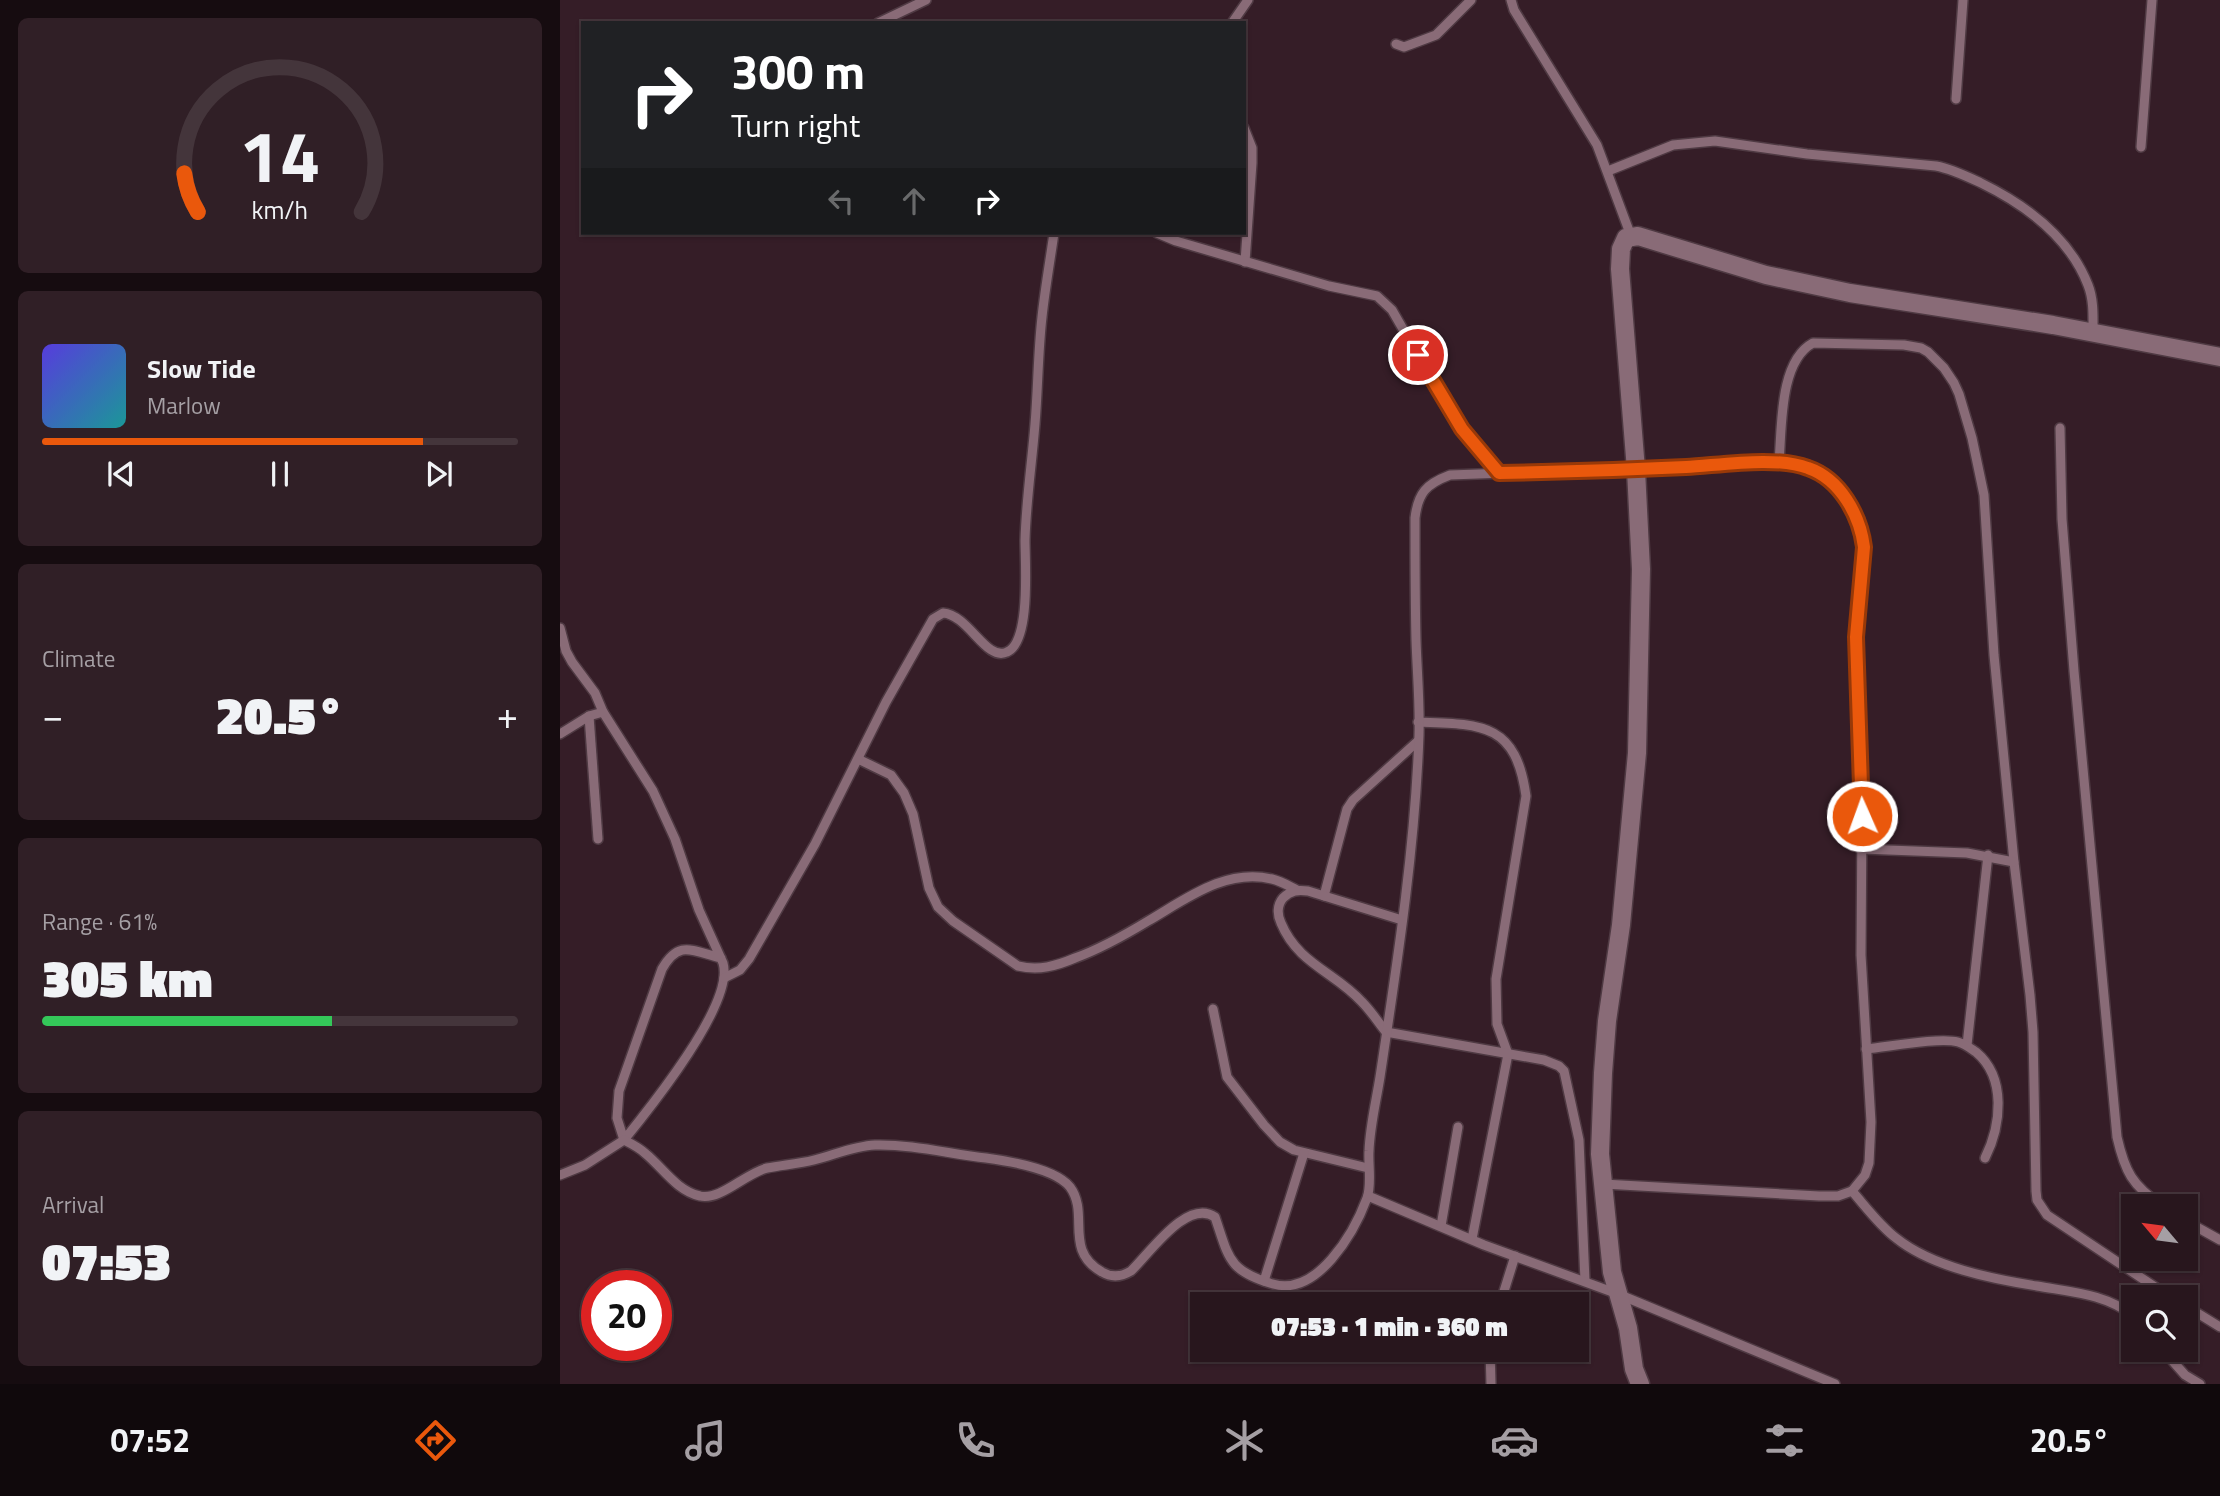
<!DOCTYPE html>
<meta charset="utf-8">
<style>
:root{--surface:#28161d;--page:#301f26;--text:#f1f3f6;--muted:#a59fa4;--line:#44353b;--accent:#ea580c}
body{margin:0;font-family:"Titillium Web",sans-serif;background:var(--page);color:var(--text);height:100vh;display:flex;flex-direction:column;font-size:26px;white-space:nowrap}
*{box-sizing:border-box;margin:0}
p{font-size:23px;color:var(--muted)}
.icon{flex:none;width:38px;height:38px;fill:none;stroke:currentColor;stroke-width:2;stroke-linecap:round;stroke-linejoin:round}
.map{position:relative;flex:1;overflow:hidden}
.panel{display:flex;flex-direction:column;gap:18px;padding:18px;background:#160c10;width:560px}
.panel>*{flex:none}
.hud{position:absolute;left:21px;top:21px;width:665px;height:214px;border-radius:0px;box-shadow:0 2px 5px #0004,0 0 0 2px var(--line);background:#202124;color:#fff;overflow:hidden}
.needle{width:46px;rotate:299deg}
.controls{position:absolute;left:1561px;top:1194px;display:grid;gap:14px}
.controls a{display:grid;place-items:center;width:77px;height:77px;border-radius:0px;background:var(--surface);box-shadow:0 2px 5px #0004,0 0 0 2px var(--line);font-size:35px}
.speed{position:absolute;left:21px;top:1270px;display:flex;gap:14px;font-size:35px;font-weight:700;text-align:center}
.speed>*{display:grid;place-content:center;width:91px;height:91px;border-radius:50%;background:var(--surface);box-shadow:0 2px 5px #0004,0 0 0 2px var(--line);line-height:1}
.speed .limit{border:10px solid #d22;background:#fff;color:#111}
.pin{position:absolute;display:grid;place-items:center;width:60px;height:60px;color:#fff;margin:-30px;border:4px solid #fff;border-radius:50%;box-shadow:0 2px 7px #0007}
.me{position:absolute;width:77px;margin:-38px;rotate:358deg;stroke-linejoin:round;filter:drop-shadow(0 0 5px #0008)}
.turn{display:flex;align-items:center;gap:24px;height:147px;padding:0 35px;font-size:32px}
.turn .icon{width:91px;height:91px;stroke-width:2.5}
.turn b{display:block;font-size:49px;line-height:60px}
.lanes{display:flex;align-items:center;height:66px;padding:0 35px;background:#0003;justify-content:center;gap:35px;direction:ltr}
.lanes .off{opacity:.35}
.big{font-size:52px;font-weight:800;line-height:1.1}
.panel .card{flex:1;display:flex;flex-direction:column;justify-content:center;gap:10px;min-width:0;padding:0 24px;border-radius:10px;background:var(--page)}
.panel .dial{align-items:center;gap:0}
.dial svg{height:182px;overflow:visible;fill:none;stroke:var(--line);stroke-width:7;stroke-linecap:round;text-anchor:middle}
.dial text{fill:var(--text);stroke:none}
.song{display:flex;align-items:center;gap:21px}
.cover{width:84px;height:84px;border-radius:10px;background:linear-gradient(135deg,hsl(250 70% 55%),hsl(180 70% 35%))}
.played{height:7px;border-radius:4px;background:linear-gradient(90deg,var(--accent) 80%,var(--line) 80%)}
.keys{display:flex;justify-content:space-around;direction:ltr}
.heat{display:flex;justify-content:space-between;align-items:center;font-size:38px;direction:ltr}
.charge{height:10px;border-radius:5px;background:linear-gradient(90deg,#34c759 61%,var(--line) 0)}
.trip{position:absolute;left:630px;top:1292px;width:399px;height:70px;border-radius:0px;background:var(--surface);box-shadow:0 2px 5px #0004,0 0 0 2px var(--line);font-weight:800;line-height:70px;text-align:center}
.tab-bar{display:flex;height:112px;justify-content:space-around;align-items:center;background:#10090c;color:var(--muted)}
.tab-bar .icon{width:49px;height:49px}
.tab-bar .current{color:var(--accent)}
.tab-bar b{font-size:32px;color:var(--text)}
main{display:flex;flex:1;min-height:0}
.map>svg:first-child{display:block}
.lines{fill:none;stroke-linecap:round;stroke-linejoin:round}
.service-casing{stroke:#4f3a43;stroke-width:12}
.minor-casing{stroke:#4f3a43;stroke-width:21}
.service{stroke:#896b77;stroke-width:9}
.minor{stroke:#896b77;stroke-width:18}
.route-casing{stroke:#983908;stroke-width:18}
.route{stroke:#ea580c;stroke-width:12}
</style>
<main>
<section class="panel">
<div class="card dial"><svg viewBox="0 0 100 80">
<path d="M14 69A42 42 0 1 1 86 69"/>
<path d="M14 69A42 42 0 0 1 8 52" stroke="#ea580c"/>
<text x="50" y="56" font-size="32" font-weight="700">14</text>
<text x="50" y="72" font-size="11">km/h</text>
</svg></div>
<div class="card">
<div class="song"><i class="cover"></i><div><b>Slow Tide</b><p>Marlow</p></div></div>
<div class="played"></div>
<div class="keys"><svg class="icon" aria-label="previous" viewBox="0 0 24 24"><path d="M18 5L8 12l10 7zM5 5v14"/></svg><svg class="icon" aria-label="pause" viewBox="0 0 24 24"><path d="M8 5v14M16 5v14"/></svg><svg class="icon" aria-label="next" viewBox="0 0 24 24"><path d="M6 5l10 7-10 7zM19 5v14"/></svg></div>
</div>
<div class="card"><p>Climate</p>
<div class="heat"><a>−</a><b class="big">20.5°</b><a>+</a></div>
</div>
<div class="card"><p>Range · 61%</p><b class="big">305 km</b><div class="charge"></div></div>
<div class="card"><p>Arrival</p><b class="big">07:53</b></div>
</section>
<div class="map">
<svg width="1660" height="1384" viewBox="0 0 1660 1384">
<rect width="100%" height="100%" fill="#351d27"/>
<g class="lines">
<g class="service-casing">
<g id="service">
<polyline points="951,0 954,10 1037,145 1071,236"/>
<polyline points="318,23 366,0"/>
<polyline points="672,23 688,0"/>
<polyline points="836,44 844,47 876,35 911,0"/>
<polyline points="1396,99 1403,0"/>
<polyline points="684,128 692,148 692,163 685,262"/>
<polyline points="1581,147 1592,0"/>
<path d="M1048 171 1113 145 1155 141 1247 154 1376 166C1392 169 1406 176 1421 183 1466 205 1509 236 1528 285 1534 300 1533 317 1533 333"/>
<polyline points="597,233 616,241 769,286 817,296 832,310 893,416 939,473"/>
<path d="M1500 428 1502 519 1514 671 1557 1137C1565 1172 1572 1185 1602 1206"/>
<path d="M1219 462C1222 428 1219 361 1253 343L1344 345 1361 348 1368 352 1384 368 1394 383 1399 394 1412 438 1424 495 1434 655 1454 862 1470 995 1473 1032 1476 1191 1477 1200 1487 1215 1610 1297"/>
<path d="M0 628 6 651 12 662 35 693 43 712 93 791 115 839 139 910 163 963C175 1003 90 1108 64 1140L57 1118 59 1091 102 969C119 939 132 951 161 958"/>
<polyline points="29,716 38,839"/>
<path d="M858 722C922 724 956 723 966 796L936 979 937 1024 948 1054 912 1239"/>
<polyline points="0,734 29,716 43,712"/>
<path d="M298 759 331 775 344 793 353 814 369 888 378 907 393 921 458 966C479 971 496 966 515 958 540 949 565 935 588 921 626 899 665 868 712 879 721 881 729 886 737 890"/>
<polyline points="1302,849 1407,853 1454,862"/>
<polyline points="764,896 787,809 793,800 858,741"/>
<path d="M842 920 748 891C738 890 731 890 723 898 717 905 717 915 721 923 738 964 775 972 802 1002 811 1011 818 1022 826 1032L984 1060 999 1066 1004 1071 1019 1140 1025 1281"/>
<path d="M164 978 180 970 189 959 255 844 326 702 373 619 383 613C409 615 426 662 447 652 471 642 465 563 465 540 466 502 472 462 475 424 478 388 478 352 482 317 485 289 490 261 494 233"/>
<polyline points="653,1009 667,1077 704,1125 720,1142 734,1150 808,1168"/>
<polyline points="1407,1045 1428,855"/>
<path d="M1306 1049C1328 1047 1379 1037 1398 1042 1405 1044 1410 1048 1416 1052 1447 1078 1441 1126 1425 1158"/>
<path d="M0 1175 25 1165 64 1140C72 1144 80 1148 86 1154 103 1168 117 1191 140 1196 160 1201 186 1173 207 1168 222 1165 238 1164 254 1160 274 1155 294 1146 315 1145 352 1144 390 1154 426 1158 448 1161 496 1169 510 1187 530 1214 503 1250 542 1272 552 1278 561 1277 571 1271 590 1253 627 1198 655 1217 669 1258 668 1271 713 1284 757 1297 794 1233 807 1198 812 1185 808 1165 809 1151 810 1126 816 1102 820 1077 837 964 855 850 859 735 860 703 857 671 856 640 855 599 855 558 855 518 858 493 866 484 890 475L1230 463C1272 472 1299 505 1304 547L1296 637 1302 816 1301 955 1311 1122 1309 1163 1305 1175 1292 1191C1306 1207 1319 1225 1336 1238 1372 1267 1432 1279 1477 1286 1510 1292 1547 1294 1573 1316"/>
<polyline points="1043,1184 1259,1196 1278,1196 1292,1191"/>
<polyline points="808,1196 924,1245 1058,1294 1275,1384"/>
<polyline points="1626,1221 1660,1240"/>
<polyline points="881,1226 898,1127"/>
<polyline points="704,1281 744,1153"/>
<polyline points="940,1304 955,1256"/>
<polyline points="1626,1306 1660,1327"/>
<polyline points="930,1349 931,1384"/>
<polyline points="1602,1349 1625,1375 1640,1384"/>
</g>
</g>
<g class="minor-casing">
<polyline id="minor" points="1080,1384 1074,1369 1068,1328 1052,1272 1040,1154 1043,1073 1047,1021 1061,925 1077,753 1081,569 1076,470 1060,269 1061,249 1066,238 1078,236 1206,275 1290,293 1493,325 1660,357"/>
</g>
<use href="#service" class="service"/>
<use href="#minor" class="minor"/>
</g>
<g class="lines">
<g class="route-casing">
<path id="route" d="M858 355 902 429 939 473C1001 472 1064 470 1126 467 1161 465 1216 456 1248 468 1280 479 1300 515 1304 547L1296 637 1302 816"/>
</g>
<use href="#route" class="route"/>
</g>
</svg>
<div class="controls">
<a><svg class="needle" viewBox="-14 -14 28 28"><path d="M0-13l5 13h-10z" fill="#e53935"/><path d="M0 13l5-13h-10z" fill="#a59fa4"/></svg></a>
<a><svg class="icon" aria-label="search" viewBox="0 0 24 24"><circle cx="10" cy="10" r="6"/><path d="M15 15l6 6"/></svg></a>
</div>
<div class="speed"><div class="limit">20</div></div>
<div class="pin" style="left:858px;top:355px;background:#d93025"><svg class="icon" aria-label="arrive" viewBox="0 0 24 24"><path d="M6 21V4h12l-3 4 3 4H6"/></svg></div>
<svg class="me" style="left:1302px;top:816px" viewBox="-20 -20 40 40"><circle r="17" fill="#ea580c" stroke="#fff" stroke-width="3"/><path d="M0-11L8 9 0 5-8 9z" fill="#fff"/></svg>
<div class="trip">07:53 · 1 min · 360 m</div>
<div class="hud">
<div class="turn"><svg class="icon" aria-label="right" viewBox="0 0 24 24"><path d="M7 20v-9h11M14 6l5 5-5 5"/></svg><div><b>300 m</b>Turn right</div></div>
<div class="lanes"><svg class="icon off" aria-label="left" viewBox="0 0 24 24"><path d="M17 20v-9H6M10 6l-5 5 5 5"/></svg><svg class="icon off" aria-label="ahead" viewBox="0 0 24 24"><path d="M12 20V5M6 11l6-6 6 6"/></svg><svg class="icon" aria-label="right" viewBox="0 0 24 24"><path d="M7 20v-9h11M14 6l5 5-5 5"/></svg></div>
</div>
</div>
</main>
<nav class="tab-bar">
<b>07:52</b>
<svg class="icon current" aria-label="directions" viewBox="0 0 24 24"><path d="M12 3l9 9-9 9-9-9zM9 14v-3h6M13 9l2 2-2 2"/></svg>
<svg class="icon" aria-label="music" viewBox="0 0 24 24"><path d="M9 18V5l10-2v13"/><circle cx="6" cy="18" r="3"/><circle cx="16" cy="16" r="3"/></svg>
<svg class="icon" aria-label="phone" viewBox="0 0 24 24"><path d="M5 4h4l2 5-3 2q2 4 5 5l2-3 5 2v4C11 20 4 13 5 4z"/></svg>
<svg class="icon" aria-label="climate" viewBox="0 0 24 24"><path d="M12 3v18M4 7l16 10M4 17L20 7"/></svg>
<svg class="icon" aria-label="car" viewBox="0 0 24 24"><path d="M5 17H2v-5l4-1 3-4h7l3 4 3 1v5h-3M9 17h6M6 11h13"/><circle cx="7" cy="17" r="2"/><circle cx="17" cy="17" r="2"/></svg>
<svg class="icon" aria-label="filters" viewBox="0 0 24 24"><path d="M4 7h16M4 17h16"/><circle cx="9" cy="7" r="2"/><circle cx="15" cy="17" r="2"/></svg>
<b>20.5°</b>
</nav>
